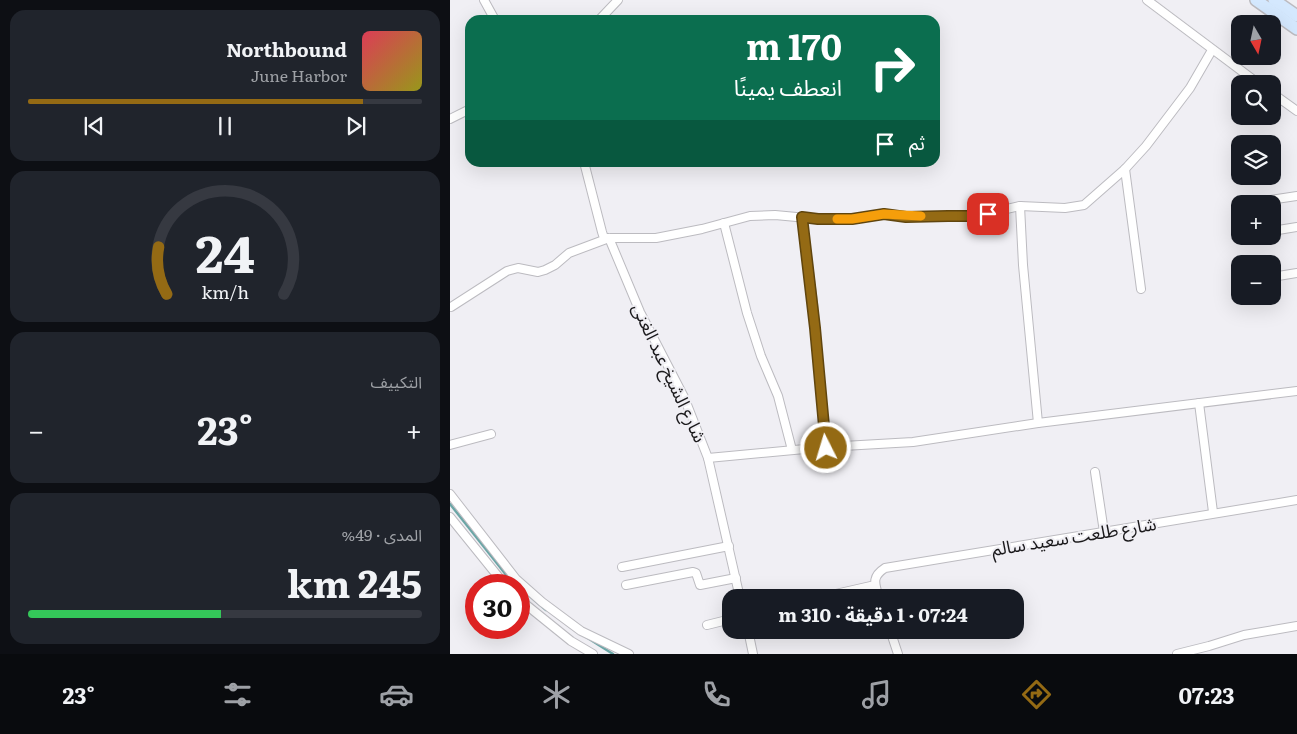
<!DOCTYPE html>
<html lang="ar">
<meta charset="utf-8">
<style>
:root{--surface:#171b24;--page:#20242c;--text:#f1f3f6;--muted:#9ea1a6;--line:#363941;--accent:#946a14}
body{margin:0;font-family:Literata,"Noto Sans Arabic",serif;background:var(--page);color:var(--text);direction:rtl;height:100vh;display:flex;flex-direction:column;font-size:19px;white-space:nowrap}
*{box-sizing:border-box;margin:0}
p{font-size:16px;color:var(--muted)}
.icon{flex:none;width:28px;height:28px;fill:none;stroke:currentColor;stroke-width:2;stroke-linecap:round;stroke-linejoin:round}
.map{position:relative;flex:1;overflow:hidden;direction:ltr}
.panel{display:flex;flex-direction:column;gap:10px;padding:10px;background:#0d0f14;width:450px}
.panel>*{flex:none}
.banner{position:absolute;left:15px;top:15px;width:475px;height:152px;border-radius:15px;box-shadow:0 5px 20px #0002;direction:rtl;background:#0b6e4f;color:#fff;overflow:hidden}
.needle{width:32px;rotate:171deg}
.fabs{position:absolute;left:781px;top:15px;display:grid;gap:10px}
.fabs a{display:grid;place-items:center;width:50px;height:50px;border-radius:10px;background:var(--surface);box-shadow:0 5px 20px #0002;font-size:25px}
.speed{position:absolute;left:15px;top:574px;display:flex;gap:10px;font-size:25px;font-weight:700;text-align:center}
.speed>*{display:grid;place-content:center;width:65px;height:65px;border-radius:50%;background:var(--surface);box-shadow:0 5px 20px #0002;line-height:1}
.speed .limit{border:8px solid #d22;background:#fff;color:#111}
.pin{position:absolute;display:grid;place-items:center;width:42px;height:42px;color:#fff;margin:-21px;border-radius:10px;box-shadow:0 2px 8px #0006}
.me{position:absolute;width:55px;margin:-28px;rotate:355deg;stroke-linejoin:round;filter:drop-shadow(0 0 4px #0008)}
.turn{display:flex;align-items:center;gap:18px;height:105px;padding:0 15px;font-size:22px}
.turn .icon{width:65px;height:65px;stroke-width:2.5}
.turn b{display:block;font-size:35px;line-height:42px}
.then{display:flex;align-items:center;height:48px;padding:0 15px;background:#0003;gap:10px;font-size:19px}
.big{font-size:38px;font-weight:700;line-height:1.1}
.panel .widget{flex:1;display:flex;flex-direction:column;justify-content:center;gap:8px;min-width:0;padding:0 18px;border-radius:15px;background:var(--page)}
.panel .dial{align-items:center;gap:0}
.dial svg{height:130px;overflow:visible;fill:none;stroke:var(--line);stroke-width:7;stroke-linecap:round;text-anchor:middle}
.dial text{fill:var(--text);stroke:none}
.song{display:flex;align-items:center;gap:15px}
.cover{width:60px;height:60px;border-radius:8px;background:linear-gradient(135deg,hsl(350 70% 55%),hsl(60 70% 35%))}
.played{height:5px;border-radius:2px;background:linear-gradient(90deg,var(--accent) 85%,var(--line) 85%)}
.keys{display:flex;justify-content:space-around;direction:ltr}
.heat{display:flex;justify-content:space-between;align-items:center;font-size:28px;direction:ltr}
.charge{height:8px;border-radius:4px;background:linear-gradient(90deg,#34c759 49%,var(--line) 0)}
.trip{position:absolute;left:272px;top:589px;width:302px;height:50px;border-radius:15px;background:var(--surface);box-shadow:0 5px 20px #0002;font-weight:700;line-height:50px;text-align:center;direction:rtl}
.tabs{display:flex;height:80px;justify-content:space-around;align-items:center;background:#090b0e;color:var(--muted)}
.tabs .icon{width:35px;height:35px}
.tabs .selected{color:var(--accent)}
.tabs b{font-size:22px;color:var(--text)}
main{display:flex;flex:1;min-height:0}
.map>svg:first-child{display:block}
.lines{fill:none;stroke-linecap:round;stroke-linejoin:round}
.stream{stroke:#6ba6a6;stroke-width:2.5}
.street-casing{stroke:#bcbbc0;stroke-width:10}
.secondary-casing{stroke:#bcbbc0;stroke-width:14}
.street{stroke:#fff;stroke-width:8}
.secondary{stroke:#d4e8fe;stroke-width:11}
.route-casing{stroke:#60450d;stroke-width:12}
.route{stroke:#946a14;stroke-width:9}
.slow{stroke:#f59e0b;stroke-width:9}
.labels{text-anchor:middle;stroke-width:4;stroke-linejoin:round;paint-order:stroke}
.street-label{font-size:18px;fill:#1a191b;stroke:#f0eff4}
</style>
<main>
<div class="map">
<svg width="847" height="654" viewBox="0 0 847 654">
<rect width="100%" height="100%" fill="#f0eff4"/>
<g class="lines">
<g class="stream">
<polyline points="0,504 57,576 64,582"/>
<polyline points="74,591 96,610"/>
<polyline points="136,637 163,654"/>
</g>
<g class="street-casing">
<g id="street">
<polyline points="34,0 45,20"/>
<polyline points="697,0 809,84"/>
<polyline points="149,20 168,0"/>
<polyline points="822,93 847,111"/>
<polyline points="0,119 20,109"/>
<polyline points="134,162 152,232 154,238 159,238"/>
<polyline points="675,169 691,289"/>
<polyline points="807,202 847,196"/>
<polyline points="570,206 573,265 588,423"/>
<polyline points="352,217 363,303 376,447"/>
<polyline points="274,223 297,313 311,356 328,396 342,450"/>
<polyline points="822,231 847,227"/>
<polyline points="159,238 190,312 234,397 258,458 290,598"/>
<polyline points="822,277 847,273"/>
<polyline points="1,307 57,271 68,268 88,272 95,270 105,265 119,253 159,238 206,238 252,229 300,216 325,215 368,219 402,219 434,214 456,217 527,216 570,206 615,208 634,205 675,169 696,146 740,88 762,50"/>
<polyline points="749,403 763,512"/>
<polyline points="0,445 41,434"/>
<polyline points="258,458 376,447 463,442 588,423 847,391"/>
<polyline points="645,472 654,532"/>
<polyline points="0,494 66,579 92,602 131,631 179,654"/>
<polyline points="0,517 55,585"/>
<polyline points="172,567 279,546"/>
<polyline points="176,585 243,572 246,573 250,585 286,578"/>
<polyline points="368,598 425,585"/>
<path d="M429 598C425 584 421 577 435 568L847 500"/>
<polyline points="69,599 121,641 143,654"/>
<polyline points="257,625 281,619"/>
<polyline points="298,630 303,654"/>
<polyline points="440,630 448,654"/>
<polyline points="727,654 759,646 794,635 847,626"/>
</g>
</g>
<g class="secondary-casing">
<g id="secondary">
<polyline points="806,0 847,29"/>
<polyline points="824,0 847,16"/>
</g>
</g>
<use href="#street" class="street"/>
<use href="#secondary" class="secondary"/>
</g>
<g class="lines">
<g class="route-casing">
<polyline id="route" points="376,448 365,328 352,217 368,219 402,219 434,214 456,217 498,216 527,216 538,214"/>
</g>
<use href="#route" class="route"/>
<polyline class="slow" points="387,219 402,219 434,214 471,216"/>
</g>
<g class="labels">
<g class="street-label">
<text transform="translate(219 373) rotate(65)" y="6">شارع الشيخ عبد الغنى</text>
<text transform="translate(624 537) rotate(-9)" y="6">شارع طلعت سعيد سالم</text>
</g>
</g>
</svg>
<div class="fabs">
<a><svg class="needle" viewBox="-14 -14 28 28"><path d="M0-13l5 13h-10z" fill="#e53935"/><path d="M0 13l5-13h-10z" fill="#9ea1a6"/></svg></a>
<a><svg class="icon" aria-label="search" viewBox="0 0 24 24"><circle cx="10" cy="10" r="6"/><path d="M15 15l6 6"/></svg></a>
<a><svg class="icon" aria-label="layers" viewBox="0 0 24 24"><path d="M12 4l9 5-9 5-9-5zM3 14l9 5 9-5"/></svg></a>
<a>+</a>
<a>−</a>
</div>
<div class="speed"><div class="limit">30</div></div>
<div class="pin" style="left:538px;top:214px;background:#d93025"><svg class="icon" aria-label="arrive" viewBox="0 0 24 24"><path d="M6 21V4h12l-3 4 3 4H6"/></svg></div>
<svg class="me" style="left:376px;top:448px" viewBox="-20 -20 40 40"><circle r="17" fill="#946a14" stroke="#fff" stroke-width="3"/><path d="M0-11L8 9 0 5-8 9z" fill="#fff"/></svg>
<div class="trip">07:24 · 1 دقيقة · 310 m</div>
<div class="banner">
<div class="turn"><svg class="icon" aria-label="right" viewBox="0 0 24 24"><path d="M7 20v-9h11M14 6l5 5-5 5"/></svg><div><b>170 m</b>انعطف يمينًا</div></div>
<div class="then">ثم<svg class="icon" aria-label="arrive" viewBox="0 0 24 24"><path d="M6 21V4h12l-3 4 3 4H6"/></svg></div>
</div>
</div>
<section class="panel">
<div class="widget">
<div class="song"><i class="cover"></i><div><b>Northbound</b><p>June Harbor</p></div></div>
<div class="played"></div>
<div class="keys"><svg class="icon" aria-label="previous" viewBox="0 0 24 24"><path d="M18 5L8 12l10 7zM5 5v14"/></svg><svg class="icon" aria-label="pause" viewBox="0 0 24 24"><path d="M8 5v14M16 5v14"/></svg><svg class="icon" aria-label="next" viewBox="0 0 24 24"><path d="M6 5l10 7-10 7zM19 5v14"/></svg></div>
</div>
<div class="widget dial"><svg viewBox="0 0 100 80">
<path d="M14 69A42 42 0 1 1 86 69"/>
<path d="M14 69A42 42 0 0 1 9 40" stroke="#946a14"/>
<text x="50" y="56" font-size="32" font-weight="700">24</text>
<text x="50" y="72" font-size="11">km/h</text>
</svg></div>
<div class="widget"><p>التكييف</p>
<div class="heat"><a>−</a><b class="big">23°</b><a>+</a></div>
</div>
<div class="widget"><p>المدى · 49%</p><b class="big">245 km</b><div class="charge"></div></div>
</section>
</main>
<nav class="tabs">
<b>07:23</b>
<svg class="icon selected" aria-label="directions" viewBox="0 0 24 24"><path d="M12 3l9 9-9 9-9-9zM9 14v-3h6M13 9l2 2-2 2"/></svg>
<svg class="icon" aria-label="music" viewBox="0 0 24 24"><path d="M9 18V5l10-2v13"/><circle cx="6" cy="18" r="3"/><circle cx="16" cy="16" r="3"/></svg>
<svg class="icon" aria-label="phone" viewBox="0 0 24 24"><path d="M5 4h4l2 5-3 2q2 4 5 5l2-3 5 2v4C11 20 4 13 5 4z"/></svg>
<svg class="icon" aria-label="climate" viewBox="0 0 24 24"><path d="M12 3v18M4 7l16 10M4 17L20 7"/></svg>
<svg class="icon" aria-label="car" viewBox="0 0 24 24"><path d="M5 17H2v-5l4-1 3-4h7l3 4 3 1v5h-3M9 17h6M6 11h13"/><circle cx="7" cy="17" r="2"/><circle cx="17" cy="17" r="2"/></svg>
<svg class="icon" aria-label="filters" viewBox="0 0 24 24"><path d="M4 7h16M4 17h16"/><circle cx="9" cy="7" r="2"/><circle cx="15" cy="17" r="2"/></svg>
<b>23°</b>
</nav>
